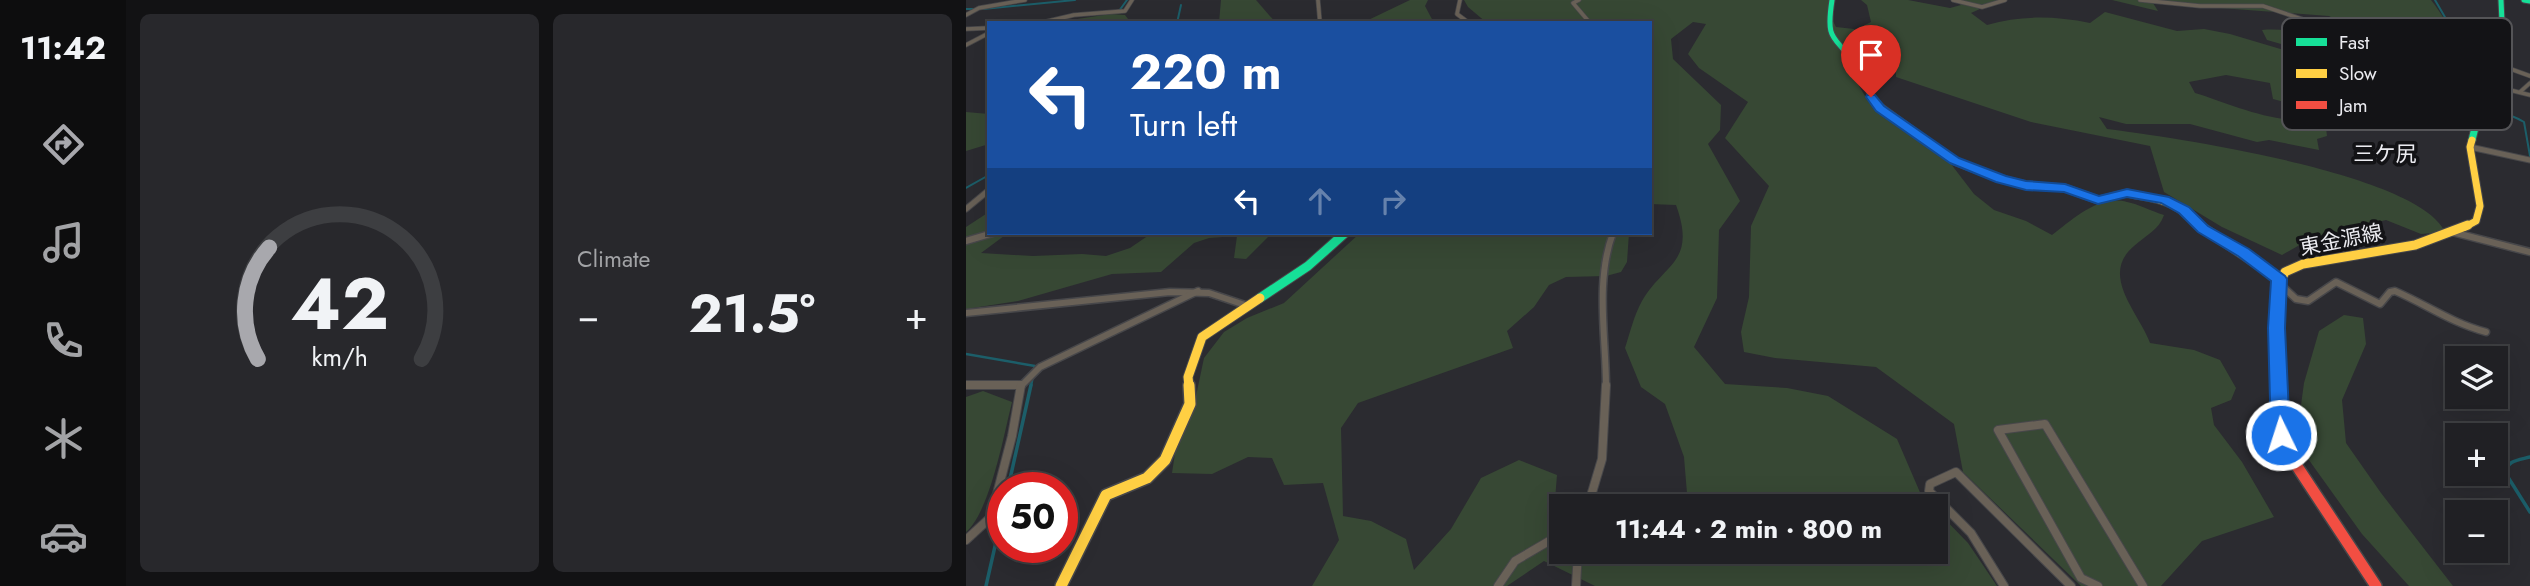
<!DOCTYPE html>
<meta charset="utf-8">
<style>
:root{--surface:#202024;--page:#28282c;--text:#f1f3f6;--muted:#a2a3a6;--line:#3d3e41;--accent:#a8a8ad}
body{margin:0;font-family:Jost,"Noto Sans JP",sans-serif;background:var(--page);color:var(--text);height:100vh;display:flex;flex-direction:column;font-size:26px;white-space:nowrap}
*{box-sizing:border-box;margin:0}
p{font-size:23px;color:var(--muted)}
.icon{flex:none;width:38px;height:38px;fill:none;stroke:currentColor;stroke-width:2;stroke-linecap:round;stroke-linejoin:round}
.map{position:relative;flex:1;overflow:hidden}
.side{display:flex;flex-direction:column;gap:14px;padding:14px;background:#121214;width:840px}
.side>*{flex:none}
.banner{position:absolute;left:21px;top:21px;width:665px;height:214px;border-radius:0px;box-shadow:0 7px 28px #0002,0 0 0 2px var(--line);background:#1a4fa0;color:#fff;overflow:hidden}
.fabs{position:absolute;left:1479px;top:346px;display:grid;gap:14px}
.fabs a{display:grid;place-items:center;width:63px;height:63px;border-radius:0px;background:var(--surface);box-shadow:0 7px 28px #0002,0 0 0 2px var(--line);font-size:35px}
.speed{position:absolute;left:21px;top:472px;display:flex;gap:14px;font-size:35px;font-weight:700;text-align:center}
.speed>*{display:grid;place-content:center;width:91px;height:91px;border-radius:50%;background:var(--surface);box-shadow:0 7px 28px #0002,0 0 0 2px var(--line);line-height:1}
.speed .limit{border:10px solid #d22;background:#fff;color:#111}
.pin{position:absolute;display:grid;place-items:center;width:60px;height:60px;color:#fff;margin:-72px -30px;border-radius:50% 50% 50% 0;rotate:-45deg;box-shadow:0 0 7px #0007}
.pin .icon{rotate:45deg}
.me{position:absolute;width:77px;margin:-38px;rotate:356deg;stroke-linejoin:round;filter:drop-shadow(0 0 5px #0008)}
.turn{display:flex;align-items:center;gap:24px;height:147px;padding:0 28px;font-size:32px}
.turn .icon{width:91px;height:91px;stroke-width:2.5}
.turn b{display:block;font-size:49px;line-height:60px}
.lanes{display:flex;align-items:center;height:66px;padding:0 28px;background:#0003;justify-content:center;gap:35px;direction:ltr}
.lanes .off{opacity:.35}
.big{font-size:52px;font-weight:700;line-height:1.1}
.side .widget{flex:1;display:flex;flex-direction:column;justify-content:center;gap:10px;min-width:0;padding:0 24px;border-radius:10px;background:var(--page)}
.side .dial{align-items:center;gap:0}
.dial svg{height:182px;overflow:visible;fill:none;stroke:var(--line);stroke-width:7;stroke-linecap:round;text-anchor:middle}
.dial text{fill:var(--text);stroke:none}
.heat{display:flex;justify-content:space-between;align-items:center;font-size:38px;direction:ltr}
.side .tiles{flex:1;display:grid;gap:14px;grid-template-columns:repeat(2,1fr)}
.trip{position:absolute;left:583px;top:494px;width:399px;height:70px;border-radius:0px;background:var(--surface);box-shadow:0 7px 28px #0002,0 0 0 2px var(--line);font-weight:700;line-height:70px;text-align:center}
main{display:flex;flex:1;min-height:0}
.dock{display:flex;flex-direction:column;width:126px;justify-content:space-around;align-items:center;background:#0d0d0e;color:var(--muted)}
.dock .icon{width:49px;height:49px}
.dock .active{color:var(--accent)}
.dock b{font-size:32px;color:var(--text)}
.map>svg:first-child{display:block}
.green{fill:#374834;fill-rule:evenodd}
.lines{fill:none;stroke-linecap:round;stroke-linejoin:round}
.stream-far2{stroke:#1c5e69;stroke-width:2}
.stream-far1{stroke:#1c5e69;stroke-width:2.5}
.stream{stroke:#1c5e69;stroke-width:3.5}
.street-far3-casing{stroke:#47474a;stroke-width:5}
.street-far2-casing{stroke:#47474a;stroke-width:7}
.street-far1-casing{stroke:#47474a;stroke-width:9}
.street-casing{stroke:#47474a;stroke-width:10}
.fast-far2-casing{stroke:#47474a;stroke-width:7}
.fast-far1-casing{stroke:#47474a;stroke-width:9}
.fast-casing{stroke:#47474a;stroke-width:11}
.slow-far2-casing{stroke:#47474a;stroke-width:9}
.slow-far1-casing{stroke:#47474a;stroke-width:11}
.slow-casing{stroke:#47474a;stroke-width:14}
.jam-far1-casing{stroke:#47474a;stroke-width:11}
.jam-casing{stroke:#47474a;stroke-width:14}
.street-far3{stroke:#696157;stroke-width:3.5}
.street-far2{stroke:#696157;stroke-width:5}
.street-far1{stroke:#696157;stroke-width:6}
.street{stroke:#696157;stroke-width:8}
.fast-far2{stroke:#16e098;stroke-width:5}
.fast-far1{stroke:#16e098;stroke-width:7}
.fast{stroke:#16e098;stroke-width:9}
.slow-far2{stroke:#ffcf43;stroke-width:7}
.slow-far1{stroke:#ffcf43;stroke-width:9}
.slow{stroke:#ffcf43;stroke-width:11}
.jam-far1{stroke:#f24e42;stroke-width:9}
.jam{stroke:#f24e42;stroke-width:11}
.route{fill:#1a73e8;stroke:#114b97;stroke-width:2}
.labels{text-anchor:middle;stroke-width:7;stroke-linejoin:round;paint-order:stroke}
.far-quarter-label{font-size:21px;fill:#ebebf0;stroke:#131316}
.street-label{font-size:21px;fill:#ebebf0;stroke:#131316}
.key{fill:#131316;stroke:#545457;stroke-width:2}
.key-label{font-size:19px;fill:#ebebf0}
</style>
<main>
<nav class="dock">
<b>11:42</b>
<svg class="icon active" aria-label="directions" viewBox="0 0 24 24"><path d="M12 3l9 9-9 9-9-9zM9 14v-3h6M13 9l2 2-2 2"/></svg>
<svg class="icon" aria-label="music" viewBox="0 0 24 24"><path d="M9 18V5l10-2v13"/><circle cx="6" cy="18" r="3"/><circle cx="16" cy="16" r="3"/></svg>
<svg class="icon" aria-label="phone" viewBox="0 0 24 24"><path d="M5 4h4l2 5-3 2q2 4 5 5l2-3 5 2v4C11 20 4 13 5 4z"/></svg>
<svg class="icon" aria-label="climate" viewBox="0 0 24 24"><path d="M12 3v18M4 7l16 10M4 17L20 7"/></svg>
<svg class="icon" aria-label="car" viewBox="0 0 24 24"><path d="M5 17H2v-5l4-1 3-4h7l3 4 3 1v5h-3M9 17h6M6 11h13"/><circle cx="7" cy="17" r="2"/><circle cx="17" cy="17" r="2"/></svg>
</nav>
<section class="side">
<div class="tiles">
<div class="widget dial"><svg viewBox="0 0 100 80">
<path d="M14 69A42 42 0 1 1 86 69"/>
<path d="M14 69A42 42 0 0 1 19 20" stroke="#a8a8ad"/>
<text x="50" y="56" font-size="32" font-weight="700">42</text>
<text x="50" y="72" font-size="11">km/h</text>
</svg></div>
<div class="widget"><p>Climate</p>
<div class="heat"><a>−</a><b class="big">21.5°</b><a>+</a></div>
</div>
</div>
</section>
<div class="map">
<svg width="1564" height="586" viewBox="0 0 1564 586">
<rect width="100%" height="100%" fill="#2b2b30"/>
<g class="green">
<polygon points="255,0 290,0 310,23 253,23"/>
<polygon points="444,0 462,0 459,6 468,23 396,23"/>
<path d="M498 0H864L865 17 870 27 888 29 898 57 880 64 902 101 985 164 1008 194 1028 210 1060 221 1086 235C1106 220 1133 194 1161 202 1172 204 1185 211 1198 215 1193 230 1180 235 1168 246 1133 275 1173 313 1184 343L1228 350 1254 360 1270 388 1265 400 1245 408 1248 425 1276 462 1308 517 1236 541 1195 586H1115L997 472 988 424 910 367 809 358 778 352 775 332 783 297 785 226 803 186 759 138 782 102 733 68 722 54 740 24 727 22 705 39 707 59 755 105 754 130 742 144 774 201 753 230 751 298 728 347 759 384 821 388 862 396 931 439 956 497 965 506H718L721 493 718 457 699 404 675 387 659 348C664 333 668 315 676 301 698 263 731 263 710 205L684 204V23H521L502 7Z"/>
<path d="M895 0H942L984 8 995 5 989 0H1034L1005 13 1021 25C1056 15 1088 16 1124 23L1139 12 1211 31 1238 29 1264 34 1331 54 1339 51 1301 40 1296 30C1319 28 1340 34 1363 34 1384 33 1403 26 1421 40L1399 48 1389 68 1398 92 1410 106 1408 114 1392 117 1393 120 1365 123 1360 128 1361 136 1351 139 1353 150 1303 140 1291 142 1224 124H1160L1133 117 1141 129C1205 137 1453 173 1479 232L1455 234 1420 220 1346 238 1316 255 1256 227 1198 192 1184 146 1065 122 930 77V65L921 55 901 57 891 29 905 22 901 5ZM1260 75 1304 83 1307 99 1364 114C1323 132 1269 105 1229 93L1223 82Z"/>
<path d="M1146 0H1465C1477 15 1482 29 1498 39L1475 37 1423 17V26L1417 33 1387 28 1363 16 1187 3 1192 11Z"/>
<polygon points="145,14 159,15 165,23 84,23"/>
<polygon points="0,112 23,114 23,144 0,151"/>
<polygon points="23,212 23,233 42,233 15,253 67,256 116,254 140,256 164,248 186,233 306,233 280,259 268,258 271,236 243,238 228,243 195,272 146,274 52,301 0,309 0,227"/>
<polygon points="394,233 663,233 661,262 655,272 640,276 600,277 583,285 568,307 541,331 547,348 392,403 375,428 377,516 405,521 440,539 448,570 485,529 515,478 553,460 591,475 586,537 595,540 595,551 970,551 970,510 1002,543 1031,586 629,586 578,561 541,586 346,586 373,540 357,483 318,485 306,458 282,457 246,474 206,473 211,440 230,396 238,358 258,332 281,318 318,303"/>
<polygon points="1378,315 1397,318 1400,344 1376,400 1380,443 1415,493 1487,586 1443,586 1396,534 1330,442 1338,383 1353,331"/>
<path d="M17 391 46 402C38 434 24 512 0 532V397Z"/>
</g>
<g class="lines">
<g class="stream-far2">
<polyline points="1469,0 1483,24 1506,44 1510,56 1506,58"/>
<polyline points="0,9 11,9"/>
<polyline points="17,9 109,0"/>
<polyline points="153,11 161,0"/>
<polyline points="211,23 215,5"/>
<polyline points="235,23 242,22"/>
<path d="M1499 60 1485 86V94C1508 108 1535 108 1558 122L1564 156"/>
<polyline points="0,188 23,175"/>
</g>
<g class="stream-far1">
<polyline points="0,354 69,366 68,370"/>
<polyline points="65,386 67,376"/>
</g>
<g class="stream">
<path d="M1564 457C1553 460 1540 460 1540 474L1564 512"/>
<polyline points="42,488 65,385"/>
<polyline points="20,586 37,511"/>
</g>
<g class="street-far3-casing">
<g id="street-far3">
<polyline points="352,0 354,23"/>
<polyline points="494,0 491,14 503,23"/>
<polyline points="613,0 607,3 624,23"/>
<polyline points="987,0 1016,7 1039,0"/>
<polyline points="1174,0 1234,6 1297,6 1383,35 1450,39 1463,37 1476,28 1533,33"/>
<polyline points="0,15 13,8 59,0"/>
<polyline points="74,23 108,15 159,11 166,0"/>
<polyline points="0,29 23,28"/>
<polyline points="1450,39 1454,47 1452,57"/>
<polyline points="0,45 23,33"/>
<polyline points="1520,84 1564,95"/>
<polyline points="1554,92 1564,83"/>
<path d="M1454 101 1433 90 1415 74 1416 66C1460 47 1521 59 1564 76"/>
</g>
</g>
<g class="street-far2-casing">
<g id="street-far2">
<polyline points="1450,99 1510,121"/>
<polyline points="1504,147 1564,160"/>
<polyline points="0,209 23,190"/>
</g>
</g>
<g class="street-far1-casing">
<g id="street-far1">
<polyline points="1486,232 1564,252"/>
<polyline points="0,241 27,233"/>
<path d="M1313 283 1330 299 1342 301 1370 282 1414 304 1424 292 1429 291C1461 305 1486 323 1520 332"/>
<polyline points="0,313 204,292 243,293 282,306"/>
<polyline points="0,385 55,385"/>
<polyline points="55,386 74,367 232,291"/>
<path d="M640 386C640 337 629 281 647 233"/>
</g>
</g>
<g class="street-casing">
<g id="street">
<polyline points="0,385 55,385"/>
<polyline points="622,506 636,459 640,385"/>
<polyline points="0,540 25,517 46,436 55,385"/>
<polyline points="532,586 549,561 595,534"/>
<polyline points="610,586 612,551"/>
<polyline points="1038,586 1005,533 963,491 964,484 990,472 1105,586"/>
<polyline points="1132,586 1115,578 1032,430 1079,424 1177,586"/>
</g>
</g>
<g class="fast-far2-casing">
<g id="fast-far2">
<path d="M866 0C859 45 870 34 889 65 896 77 902 89 908 101"/>
<polyline points="1558,0 1564,1"/>
<polyline points="1516,101 1536,22 1535,0"/>
</g>
</g>
<g class="fast-far1-casing">
<g id="fast-far1">
<polyline points="907,99 910,104 988,161 1035,179 1060,185 1099,188 1132,200 1161,193 1170,195"/>
<polyline points="1506,140 1516,99"/>
</g>
</g>
<g class="fast-casing">
<polyline id="fast" points="294,298 342,266 379,233"/>
</g>
<g class="slow-far2-casing">
<g id="slow-far2">
<path d="M1170 195C1201 200 1213 205 1235 227"/>
<polyline points="1499,227 1510,221 1514,206 1504,147 1506,140"/>
</g>
</g>
<g class="slow-far1-casing">
<g id="slow-far1">
<polyline points="1233,225 1313,279"/>
<polyline points="1313,284 1319,272 1337,264 1449,245 1502,225"/>
<polyline points="223,386 222,377 236,337 294,298"/>
</g>
</g>
<g class="slow-casing">
<polyline id="slow" points="95,586 140,495 181,478 199,460 224,404 223,385"/>
</g>
<g class="jam-far1-casing">
<polyline id="jam-far1" points="1310,386 1308,318 1313,284"/>
</g>
<g class="jam-casing">
<polyline id="jam" points="1310,385 1315,435 1319,448 1410,586"/>
</g>
<use href="#street-far3" class="street-far3"/>
<use href="#street-far2" class="street-far2"/>
<use href="#street-far1" class="street-far1"/>
<use href="#street" class="street"/>
<use href="#fast-far2" class="fast-far2"/>
<use href="#fast-far1" class="fast-far1"/>
<use href="#fast" class="fast"/>
<use href="#slow-far2" class="slow-far2"/>
<use href="#slow-far1" class="slow-far1"/>
<use href="#slow" class="slow"/>
<use href="#jam-far1" class="jam-far1"/>
<use href="#jam" class="jam"/>
</g>
<polygon class="route" points="901,95 909,95 918,106 993,158 1040,176 1060,181 1099,184 1133,196 1161,189 1203,197 1223,207 1242,226 1283,249 1319,276 1321,279 1319,328 1324,435 1321,440 1308,440 1305,435 1302,328 1305,281 1272,256 1232,232 1213,213 1195,203 1161,197 1132,204 1098,192 1060,190 1030,182 984,163 910,111 900,97"/>
<g class="labels">
<g class="far-quarter-label">
<text x="1419" y="161">三ケ尻</text>
</g>
<g class="street-label">
<text transform="translate(1375 240) rotate(-11)" y="7">東金源線</text>
</g>
</g>
<rect x="1316" y="18" width="230" height="112" rx="10" class="key"/>
<rect x="1330" y="38" width="31" height="8" fill="#16e098"/>
<rect x="1330" y="69" width="31" height="9" fill="#ffcf43"/>
<rect x="1330" y="101" width="31" height="8" fill="#f24e42"/>
<g class="key-label">
<text x="1373" y="49">Fast</text>
<text x="1373" y="80">Slow</text>
<text x="1373" y="112">Jam</text>
</g>
</svg>
<div class="fabs">
<a><svg class="icon" aria-label="layers" viewBox="0 0 24 24"><path d="M12 4l9 5-9 5-9-5zM3 14l9 5 9-5"/></svg></a>
<a>+</a>
<a>−</a>
</div>
<div class="speed"><div class="limit">50</div></div>
<div class="pin" style="left:905px;top:97px;background:#d93025"><svg class="icon" aria-label="arrive" viewBox="0 0 24 24"><path d="M6 21V4h12l-3 4 3 4H6"/></svg></div>
<svg class="me" style="left:1315px;top:435px" viewBox="-20 -20 40 40"><circle r="17" fill="#1a73e8" stroke="#fff" stroke-width="3"/><path d="M0-11L8 9 0 5-8 9z" fill="#fff"/></svg>
<div class="trip">11:44 · 2 min · 800 m</div>
<div class="banner">
<div class="turn"><svg class="icon" aria-label="left" viewBox="0 0 24 24"><path d="M17 20v-9H6M10 6l-5 5 5 5"/></svg><div><b>220 m</b>Turn left</div></div>
<div class="lanes"><svg class="icon" aria-label="left" viewBox="0 0 24 24"><path d="M17 20v-9H6M10 6l-5 5 5 5"/></svg><svg class="icon off" aria-label="ahead" viewBox="0 0 24 24"><path d="M12 20V5M6 11l6-6 6 6"/></svg><svg class="icon off" aria-label="right" viewBox="0 0 24 24"><path d="M7 20v-9h11M14 6l5 5-5 5"/></svg></div>
</div>
</div>
</main>
